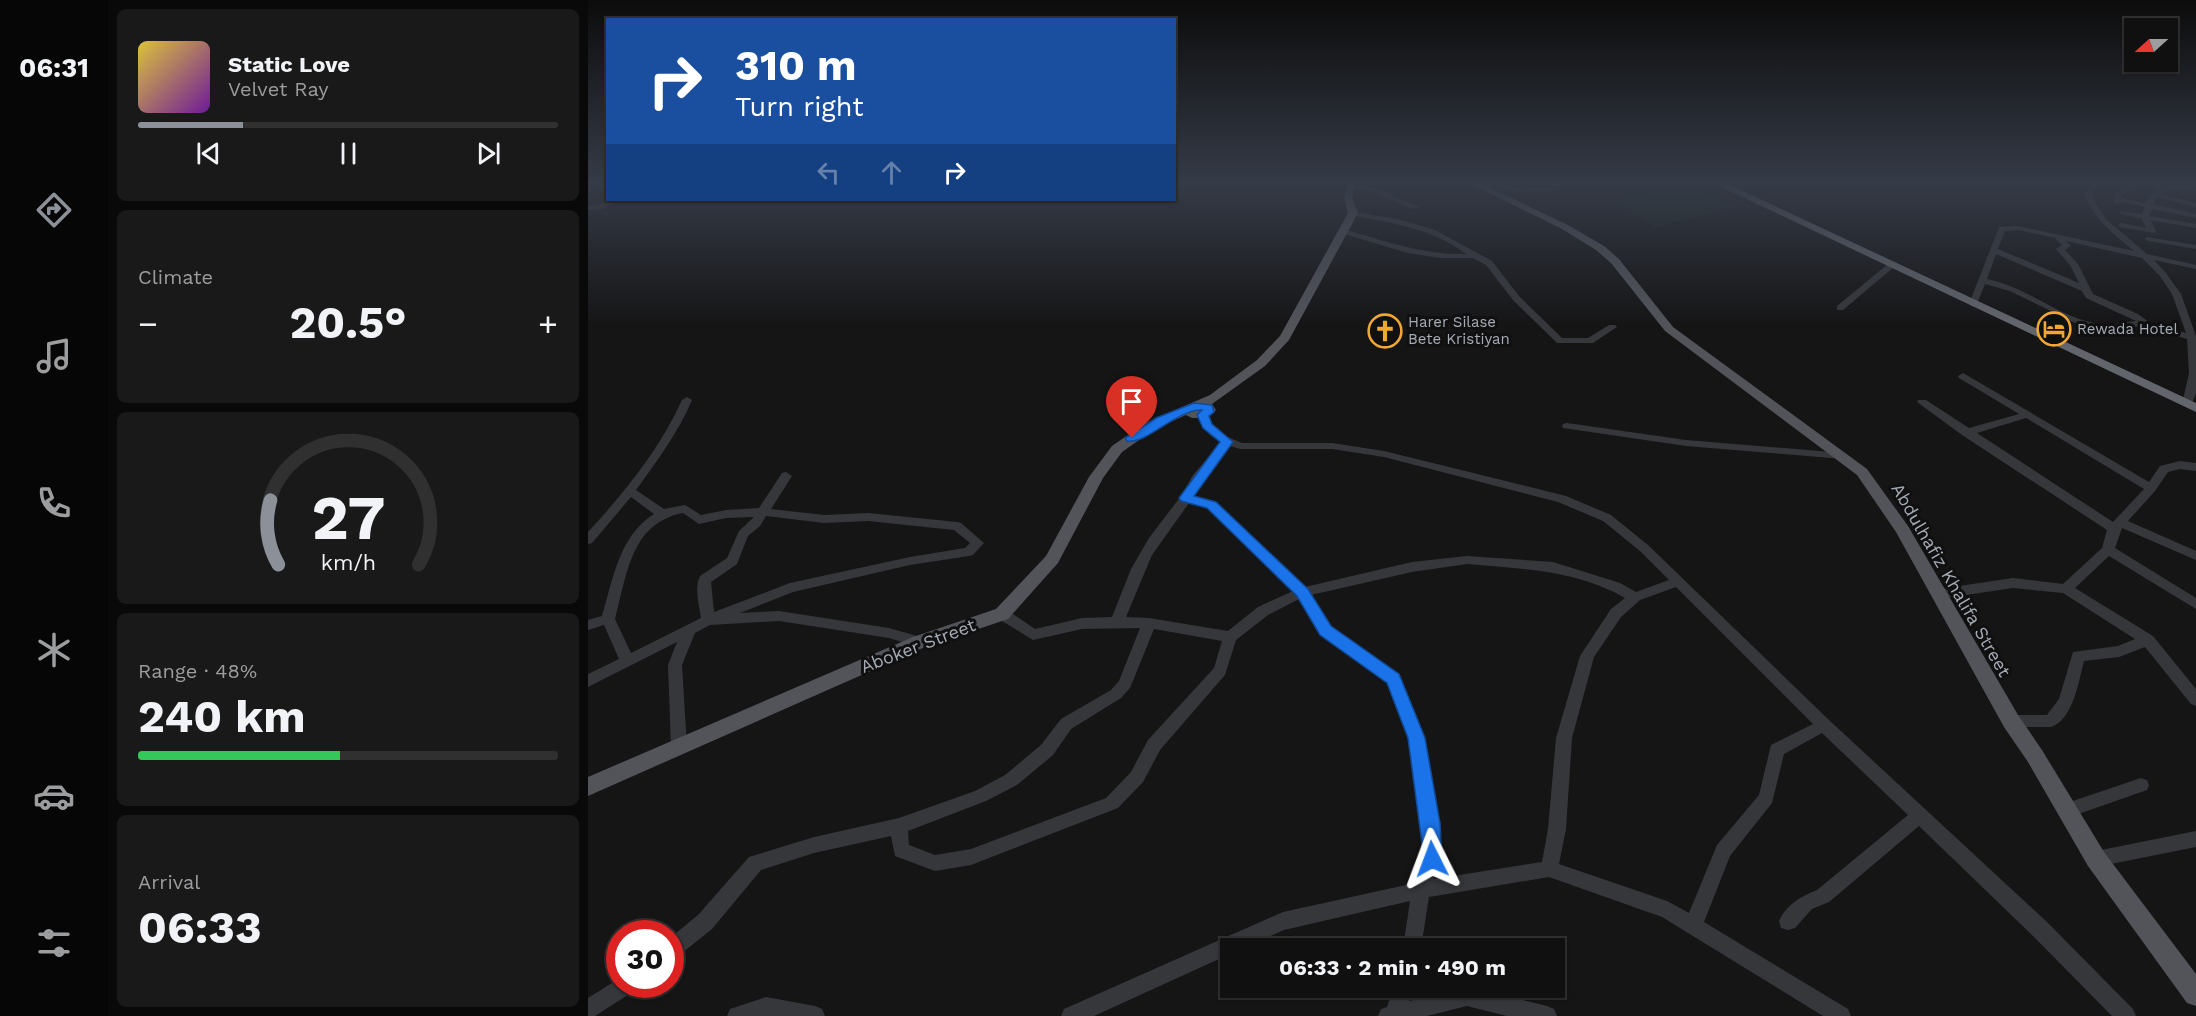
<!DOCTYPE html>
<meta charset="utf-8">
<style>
:root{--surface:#101010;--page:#191919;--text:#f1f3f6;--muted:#9c9d9f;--line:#303030;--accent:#8c9099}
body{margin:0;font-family:"Work Sans",sans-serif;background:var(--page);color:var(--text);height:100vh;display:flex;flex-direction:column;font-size:22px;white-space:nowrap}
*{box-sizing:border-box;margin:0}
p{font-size:20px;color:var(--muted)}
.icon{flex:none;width:33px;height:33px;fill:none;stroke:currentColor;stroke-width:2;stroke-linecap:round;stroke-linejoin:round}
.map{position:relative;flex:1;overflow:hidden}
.details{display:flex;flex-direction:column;gap:9px;padding:9px;background:#090909;width:480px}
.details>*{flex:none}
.top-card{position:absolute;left:18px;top:18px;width:570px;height:183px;border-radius:0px;box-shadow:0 2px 4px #0004,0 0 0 2px var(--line);background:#1a4fa0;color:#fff;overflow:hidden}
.needle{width:39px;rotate:249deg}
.controls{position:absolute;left:1536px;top:18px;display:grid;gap:12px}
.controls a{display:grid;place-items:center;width:54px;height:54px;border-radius:0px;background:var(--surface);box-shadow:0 2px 4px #0004,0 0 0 2px var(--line);font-size:30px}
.speed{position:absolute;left:18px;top:920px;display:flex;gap:12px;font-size:30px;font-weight:700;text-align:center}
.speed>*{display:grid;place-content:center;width:78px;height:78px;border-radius:50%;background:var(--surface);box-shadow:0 2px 4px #0004,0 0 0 2px var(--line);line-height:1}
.speed .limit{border:9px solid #d22;background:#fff;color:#111}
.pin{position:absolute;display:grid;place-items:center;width:51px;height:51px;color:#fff;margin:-62px -26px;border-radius:50% 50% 50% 0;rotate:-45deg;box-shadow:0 0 6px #0007}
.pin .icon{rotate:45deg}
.me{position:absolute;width:66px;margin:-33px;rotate:357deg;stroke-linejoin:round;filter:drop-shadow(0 0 4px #0008)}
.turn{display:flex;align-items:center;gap:21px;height:126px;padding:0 30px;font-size:27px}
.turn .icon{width:78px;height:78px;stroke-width:2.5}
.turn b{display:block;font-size:42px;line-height:51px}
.lanes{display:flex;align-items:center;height:57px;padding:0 30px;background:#0003;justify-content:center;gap:30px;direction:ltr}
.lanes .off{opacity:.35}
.big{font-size:45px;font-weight:700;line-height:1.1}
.details .tile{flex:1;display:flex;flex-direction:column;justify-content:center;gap:9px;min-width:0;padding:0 21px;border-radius:9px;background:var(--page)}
.details .dial{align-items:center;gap:0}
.dial svg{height:156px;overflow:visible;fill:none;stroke:var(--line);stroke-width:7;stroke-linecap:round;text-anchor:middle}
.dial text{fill:var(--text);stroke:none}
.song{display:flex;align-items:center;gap:18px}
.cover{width:72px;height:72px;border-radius:9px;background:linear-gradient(135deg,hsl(50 70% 55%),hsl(280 70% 35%))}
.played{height:6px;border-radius:3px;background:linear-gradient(90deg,var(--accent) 25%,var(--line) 25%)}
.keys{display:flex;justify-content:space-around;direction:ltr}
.heat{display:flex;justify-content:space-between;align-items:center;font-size:33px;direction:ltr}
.charge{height:9px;border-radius:4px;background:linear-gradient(90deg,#34c759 48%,var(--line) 0)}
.trip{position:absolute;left:632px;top:938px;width:345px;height:60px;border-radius:0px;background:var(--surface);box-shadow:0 2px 4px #0004,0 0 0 2px var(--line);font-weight:700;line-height:60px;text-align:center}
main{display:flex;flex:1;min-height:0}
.tabs{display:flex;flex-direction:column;width:108px;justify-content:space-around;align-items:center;background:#060606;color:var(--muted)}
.tabs .icon{width:42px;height:42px}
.tabs .selected{color:var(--accent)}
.tabs b{font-size:27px;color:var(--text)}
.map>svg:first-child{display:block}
.green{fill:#1b211b}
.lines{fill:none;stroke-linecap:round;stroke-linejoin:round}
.minor{fill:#36373b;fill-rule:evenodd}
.major{fill:#52545a;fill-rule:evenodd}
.highway{fill:#62656c;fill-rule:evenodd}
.route{fill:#1a73e8;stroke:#114b97;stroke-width:1.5}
.labels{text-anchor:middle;stroke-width:6;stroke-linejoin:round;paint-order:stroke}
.far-poi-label{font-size:15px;fill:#a6acb6;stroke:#101011;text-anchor:start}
.street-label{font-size:18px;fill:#a6acb6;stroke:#101011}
</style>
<main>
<nav class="tabs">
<b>06:31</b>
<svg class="icon selected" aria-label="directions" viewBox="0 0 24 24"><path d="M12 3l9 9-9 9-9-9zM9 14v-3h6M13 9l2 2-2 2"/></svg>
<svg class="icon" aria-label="music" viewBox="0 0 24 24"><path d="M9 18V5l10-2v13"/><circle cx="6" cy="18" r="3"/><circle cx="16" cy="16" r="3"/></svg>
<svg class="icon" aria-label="phone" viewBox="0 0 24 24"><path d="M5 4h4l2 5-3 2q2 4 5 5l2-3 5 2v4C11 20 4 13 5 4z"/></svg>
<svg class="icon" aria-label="climate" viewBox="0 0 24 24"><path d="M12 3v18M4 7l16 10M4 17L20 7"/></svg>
<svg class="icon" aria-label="car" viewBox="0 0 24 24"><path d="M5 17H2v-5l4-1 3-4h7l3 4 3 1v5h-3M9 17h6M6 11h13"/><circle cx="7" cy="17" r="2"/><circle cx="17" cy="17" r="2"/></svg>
<svg class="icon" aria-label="filters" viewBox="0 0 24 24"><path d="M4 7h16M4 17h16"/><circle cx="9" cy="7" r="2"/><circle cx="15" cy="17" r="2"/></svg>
</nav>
<section class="details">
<div class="tile">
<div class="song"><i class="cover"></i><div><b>Static Love</b><p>Velvet Ray</p></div></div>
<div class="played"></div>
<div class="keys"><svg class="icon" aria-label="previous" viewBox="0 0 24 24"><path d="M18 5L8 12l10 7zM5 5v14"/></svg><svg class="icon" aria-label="pause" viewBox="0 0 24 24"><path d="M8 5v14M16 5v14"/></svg><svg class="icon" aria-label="next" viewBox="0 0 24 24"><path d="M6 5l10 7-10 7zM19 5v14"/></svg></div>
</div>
<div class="tile"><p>Climate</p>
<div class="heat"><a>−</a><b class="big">20.5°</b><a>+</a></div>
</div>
<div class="tile dial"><svg viewBox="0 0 100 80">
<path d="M14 69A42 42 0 1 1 86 69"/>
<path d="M14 69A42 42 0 0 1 10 36" stroke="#8c9099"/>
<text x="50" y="56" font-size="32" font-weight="700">27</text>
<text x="50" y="72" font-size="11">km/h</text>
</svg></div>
<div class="tile"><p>Range · 48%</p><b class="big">240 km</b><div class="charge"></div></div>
<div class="tile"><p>Arrival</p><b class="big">06:33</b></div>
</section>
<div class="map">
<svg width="1608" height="1016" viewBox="0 0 1608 1016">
<rect width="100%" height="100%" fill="#151516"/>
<polygon class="green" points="1095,184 1103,184 1148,207 1068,227 1025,201"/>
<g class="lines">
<g class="minor">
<polygon points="894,184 908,184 931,188 966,187 970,189 966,191 931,192"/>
<path d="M1505 184H1514L1507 188 1504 193 1508 204 1519 220 1559 254 1608 265V269L1566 260 1578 273 1593 294 1608 336V393L1603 406 1599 407 1594 404 1601 373 1599 339 1555 326 1512 330 1489 324 1422 291 1397 284 1388 306 1385 307 1381 304 1411 227 1430 226 1546 251C1525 234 1506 219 1496 193L1502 186ZM1430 230 1467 238 1474 245 1468 249 1482 265 1491 283 1410 249 1417 231ZM1478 241 1554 258 1572 276 1584 294 1598 333 1564 324 1550 314 1505 294 1490 264 1477 250 1483 246ZM1408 254 1494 291 1498 298 1548 321C1535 323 1520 326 1506 323 1469 316 1439 287 1399 279Z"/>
<polygon points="1545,184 1553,184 1534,195 1534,198 1558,203 1561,195 1571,190 1557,184 1577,187 1608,184 1608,188 1579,191 1573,194 1608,203 1608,207 1569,197 1565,204 1608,214 1608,218 1564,209 1561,216 1608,224 1608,228 1562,220 1568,231 1567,233 1531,227 1531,223 1534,223 1558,228 1554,219 1530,213 1534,211 1554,214 1557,207 1534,202 1530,205 1526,203 1527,192"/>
<polygon points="764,185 784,187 832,207 825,209 781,190 762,188 761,187"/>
<polygon points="21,200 30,200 14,209 0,210 0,206 10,205"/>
<path d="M762 211 813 220 847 230 904 261 931 296 974 338H1000L1021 325H1027L1029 327 1005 343H969L925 300 898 265 885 258H852L820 253 753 233V229H756C797 241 834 255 878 254 844 228 803 223 762 215Z"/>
<polygon points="1558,237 1608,245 1608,249 1561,241 1557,239"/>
<polygon points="1300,264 1307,266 1255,310 1249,310 1249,306"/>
<path d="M1375 373 1561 482 1572 466 1592 461 1608 463V471L1592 469 1580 472 1567 491 1540 521 1608 551V560L1534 528 1527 548 1608 598V609L1521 556 1487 588 1565 636 1608 689V706L1603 704 1557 647 1531 657 1496 661C1491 680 1485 720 1463 727H1423L1418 726 1415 721 1418 716 1423 715H1459L1471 699 1485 652 1530 646 1547 639 1475 593 1425 588 1351 599 1346 597 1344 594 1346 591 1351 589 1425 578 1475 584 1514 548 1519 530 1374 435 1329 402 1330 400H1338L1381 428 1431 414 1371 378 1370 376ZM1438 418 1556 489 1525 522 1389 433Z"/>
<path d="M99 397 104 400C90 433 69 461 48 490L76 509 97 505 113 515 138 510 171 508 194 473 198 472 204 476 183 509 236 515 280 513 369 522 373 523 396 543 385 555 381 556 322 565 205 592 152 613 191 611 301 628 336 638 338 642 336 646 331 647 301 638 191 621 122 625 107 633 94 665 99 747 97 752 91 754 85 752 83 747 80 665 89 642 0 687V674L31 659 16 625 0 630V620L14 616C25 579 31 536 66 514L43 497 4 543 0 544V532C36 493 72 449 94 400ZM95 513 111 524 138 518 166 517 151 531 139 558 112 576C106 588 111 604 113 618L43 653 27 619C39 576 42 523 95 513ZM178 516 236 523 280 521 366 530 382 543 377 548 322 557 202 583 126 612 123 582 149 564 160 536 172 526Z"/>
<path d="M615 412 619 413 624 425 635 435 654 443H744L796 451 978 496 1023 515 1060 545 1241 720 1459 922 1545 1009 1548 1016H1524L1445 936 1331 826 1241 902 1224 909 1207 928 1200 930 1193 928 1191 921C1198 905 1213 896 1229 890L1320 815 1234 733 1196 754 1184 803 1142 856 1116 922 1260 1009 1263 1016H1235L1074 917 961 877 841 897 833 948H815L822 901 696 930 656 948H642V954L506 1016H473L476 1009 695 912 827 883 836 859 835 823 821 738 799 683 733 634 711 599 680 615 648 640 637 675 572 750 555 782 530 808 383 865 347 871 307 856 303 836 226 853 173 870 124 929 89 957 82 959V938L110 915 161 857 226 837 311 818 387 791 417 775 453 745 473 719 523 690 531 681 552 628 494 629 445 640 409 618 407 614 409 610H419L447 629 494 618 524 617 543 569 561 538 593 496 605 475 633 442C621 437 614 427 610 415ZM642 446 652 449H744L796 457 970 502 1015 521 1052 551 1081 580 1048 592 1032 583 965 562 879 556 824 562 717 587 627 502 605 496 614 480ZM601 503 619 508 705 591 670 607 640 631 561 618 538 617 564 555ZM879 564C934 569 988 570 1037 598L1023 609 992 656 968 738 960 829 954 862 846 879 854 859 851 823 837 738 812 679 810 675 743 626 723 595 824 572ZM1088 587 1225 724 1183 745 1171 795 1129 845 1101 913 1079 901 971 864 978 829 984 738 1006 657 1033 617 1052 600ZM566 629 634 641 626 668 560 740 543 772 518 798 383 849 347 855 321 845 320 831 398 801 429 785 465 755 483 729 533 698 542 688Z"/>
<polygon points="979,423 1098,440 1255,453 1261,456 1255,459 1098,446 975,428 974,426 975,424"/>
<polygon points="1553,778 1559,780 1561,785 1559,790 1479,818 1473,815 1471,810 1473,805"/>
<polygon points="1608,831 1608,847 1508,867 1502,865 1499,859 1502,853 1508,851"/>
<polygon points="32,978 32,984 49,984 46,991 7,1016 0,1016 0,998"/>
<polygon points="806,987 826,987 821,1001 882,987 959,1006 966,1009 969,1016 919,1016 879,1006 839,1016 790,1016 793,1009 799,1007"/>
<polygon points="178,997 227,1006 234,1009 237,1016 139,1016 142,1009"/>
</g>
<g class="major">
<polygon points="760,184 768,184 764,198 770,213 701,340 677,366 624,404 628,410 620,418 604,418 598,415 567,429 534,452 515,478 470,563 420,619 337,647 0,796 0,777 325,637 408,609 458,556 501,477 524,446 557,423 622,395 669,360 692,336 760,213 756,198"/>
<polygon points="883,184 894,184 980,225 1016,246 1031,259 1085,327 1279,469 1320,526 1430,715 1454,750 1516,852 1608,974 1608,1006 1599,1003 1500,866 1440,762 1416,727 1308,532 1269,475 1077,331 1023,263 1008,250 974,229"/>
</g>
<polygon class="highway" points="1127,184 1140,184 1608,403 1608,412"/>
</g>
<linearGradient id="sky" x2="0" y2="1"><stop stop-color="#0c0c0c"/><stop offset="0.56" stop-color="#353b47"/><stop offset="1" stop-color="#353b47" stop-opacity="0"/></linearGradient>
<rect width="1608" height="326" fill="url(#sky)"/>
<path class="route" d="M606 403 624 405 626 412 621 416 624 424 645 442 606 496 628 502 720 589 743 626 811 674 837 738 852 823 854 859 852 866 844 869 837 866 820 738 799 683 732 635 709 596 619 508 593 501 591 498 632 442 615 428 609 415 614 410C589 409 558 445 539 441L537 438 568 418Z"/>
<defs>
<g id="hotel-ring" transform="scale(1.725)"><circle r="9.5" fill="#101011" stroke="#f0a733" stroke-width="1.5"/><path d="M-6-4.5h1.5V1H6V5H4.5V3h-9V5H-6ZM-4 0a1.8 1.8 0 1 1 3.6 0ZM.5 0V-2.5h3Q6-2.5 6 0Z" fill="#f0a733"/></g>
<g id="church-ring" transform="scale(1.725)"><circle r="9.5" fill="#101011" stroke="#f0a733" stroke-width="1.5"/><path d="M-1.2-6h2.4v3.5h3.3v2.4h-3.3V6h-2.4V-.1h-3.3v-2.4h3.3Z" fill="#f0a733"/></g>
</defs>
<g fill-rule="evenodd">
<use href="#hotel-ring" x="1466" y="329"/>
<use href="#church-ring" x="797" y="331"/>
</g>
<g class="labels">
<g class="far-poi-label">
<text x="820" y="327">Harer Silase<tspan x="820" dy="17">Bete Kristiyan</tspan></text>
<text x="1489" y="334">Rewada Hotel</text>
</g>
<g class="street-label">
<text transform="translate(1363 580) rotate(60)" y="6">Abdulhafiz Khalifa Street</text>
<text transform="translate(330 646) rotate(-21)" y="6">Aboker Street</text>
</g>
</g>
</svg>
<div class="controls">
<a><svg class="needle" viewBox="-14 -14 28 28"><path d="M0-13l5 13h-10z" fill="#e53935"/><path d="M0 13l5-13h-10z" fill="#9c9d9f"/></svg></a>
</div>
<div class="speed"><div class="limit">30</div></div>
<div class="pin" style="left:544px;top:438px;background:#d93025"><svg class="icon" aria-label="arrive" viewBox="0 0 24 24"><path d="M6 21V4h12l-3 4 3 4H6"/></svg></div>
<svg class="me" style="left:844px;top:859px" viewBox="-20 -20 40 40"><path d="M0-17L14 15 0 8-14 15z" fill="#1a73e8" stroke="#fff" stroke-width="4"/></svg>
<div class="trip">06:33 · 2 min · 490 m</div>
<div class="top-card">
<div class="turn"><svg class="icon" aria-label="right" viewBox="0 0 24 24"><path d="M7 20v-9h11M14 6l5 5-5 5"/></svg><div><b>310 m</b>Turn right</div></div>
<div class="lanes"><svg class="icon off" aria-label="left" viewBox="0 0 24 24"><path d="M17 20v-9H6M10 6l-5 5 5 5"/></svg><svg class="icon off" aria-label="ahead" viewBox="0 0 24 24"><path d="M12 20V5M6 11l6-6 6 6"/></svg><svg class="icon" aria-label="right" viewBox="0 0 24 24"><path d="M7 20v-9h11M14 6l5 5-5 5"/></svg></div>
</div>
</div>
</main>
